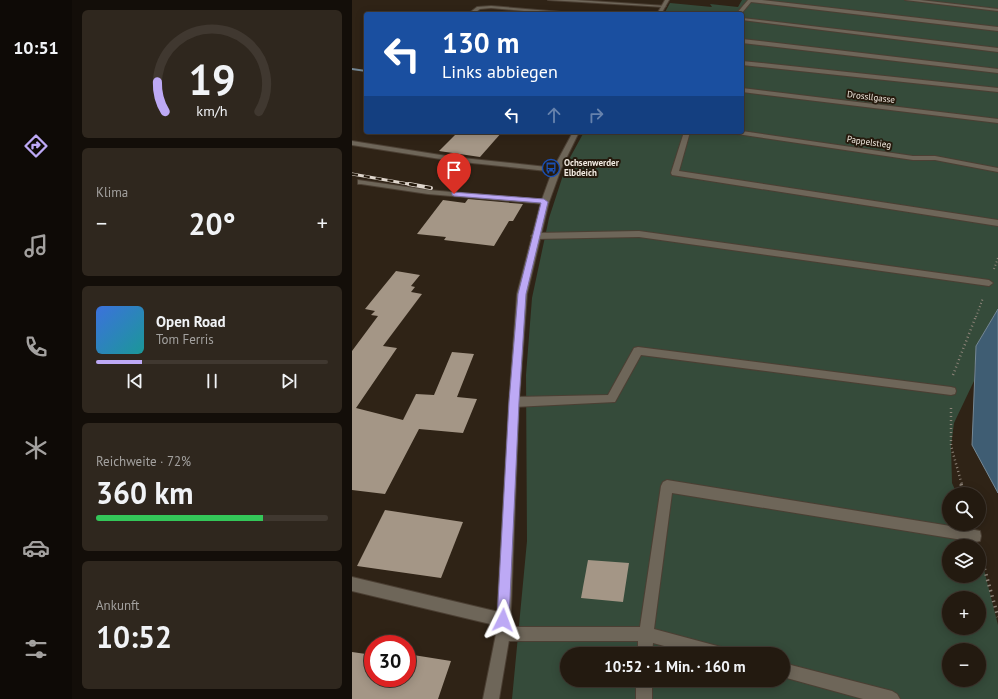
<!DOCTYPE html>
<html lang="de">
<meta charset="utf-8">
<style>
:root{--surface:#231a10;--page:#2f271e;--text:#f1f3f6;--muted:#a3a19f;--line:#403830;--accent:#bda9f5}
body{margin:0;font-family:"PT Sans",sans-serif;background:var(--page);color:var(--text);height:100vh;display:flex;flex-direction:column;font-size:15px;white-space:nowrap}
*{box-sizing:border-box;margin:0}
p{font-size:13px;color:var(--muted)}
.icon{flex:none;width:22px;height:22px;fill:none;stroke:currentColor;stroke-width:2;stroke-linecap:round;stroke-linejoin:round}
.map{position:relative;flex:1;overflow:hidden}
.sheet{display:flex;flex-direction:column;gap:10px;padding:10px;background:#130e09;width:280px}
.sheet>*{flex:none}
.hud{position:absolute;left:12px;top:12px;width:380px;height:122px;border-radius:4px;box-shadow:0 2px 10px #0003,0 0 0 1px var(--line);background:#1a4fa0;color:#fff;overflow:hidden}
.tools{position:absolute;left:590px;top:487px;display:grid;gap:8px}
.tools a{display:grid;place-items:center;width:44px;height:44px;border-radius:50%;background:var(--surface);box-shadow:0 2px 10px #0003,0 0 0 1px var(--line);font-size:20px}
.speed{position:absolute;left:12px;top:635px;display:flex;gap:8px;font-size:20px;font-weight:700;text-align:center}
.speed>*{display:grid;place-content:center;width:52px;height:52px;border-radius:50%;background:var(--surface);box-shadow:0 2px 10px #0003,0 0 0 1px var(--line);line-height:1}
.speed .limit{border:6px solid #d22;background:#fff;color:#111}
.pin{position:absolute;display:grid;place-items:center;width:34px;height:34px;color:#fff;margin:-41px -17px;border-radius:50% 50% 50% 0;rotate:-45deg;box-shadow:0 0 4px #0007}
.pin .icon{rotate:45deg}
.me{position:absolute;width:44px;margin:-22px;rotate:3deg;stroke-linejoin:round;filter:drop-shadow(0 0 3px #0008)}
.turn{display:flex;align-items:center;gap:14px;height:84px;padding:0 12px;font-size:18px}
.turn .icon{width:52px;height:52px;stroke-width:2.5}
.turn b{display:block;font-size:28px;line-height:34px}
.lanes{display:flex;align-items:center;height:38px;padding:0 12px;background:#0003;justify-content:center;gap:20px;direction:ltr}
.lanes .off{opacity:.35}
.big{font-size:30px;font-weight:700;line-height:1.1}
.sheet .widget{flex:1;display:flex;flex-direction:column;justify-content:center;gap:6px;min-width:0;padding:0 14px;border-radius:6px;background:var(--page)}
.sheet .dial{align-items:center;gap:0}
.dial svg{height:104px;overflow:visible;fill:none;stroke:var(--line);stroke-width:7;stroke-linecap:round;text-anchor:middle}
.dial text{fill:var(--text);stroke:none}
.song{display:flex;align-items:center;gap:12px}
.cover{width:48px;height:48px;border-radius:6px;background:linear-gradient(135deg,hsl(220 70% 55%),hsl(180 70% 35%))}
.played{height:4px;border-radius:2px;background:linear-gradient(90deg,var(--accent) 20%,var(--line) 20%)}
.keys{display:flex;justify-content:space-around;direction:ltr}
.heat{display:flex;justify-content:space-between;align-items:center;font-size:22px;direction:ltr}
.charge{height:6px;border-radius:3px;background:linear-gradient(90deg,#34c759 72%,var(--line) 0)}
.trip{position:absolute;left:208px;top:647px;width:230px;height:40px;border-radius:20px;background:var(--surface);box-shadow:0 2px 10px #0003,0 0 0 1px var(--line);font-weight:700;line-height:40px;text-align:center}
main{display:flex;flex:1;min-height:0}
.tabs{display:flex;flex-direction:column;width:72px;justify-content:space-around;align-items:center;background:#0e0a06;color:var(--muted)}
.tabs .icon{width:28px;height:28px}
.tabs .active{color:var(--accent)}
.tabs b{font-size:18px;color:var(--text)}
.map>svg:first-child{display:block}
.green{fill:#354b3a;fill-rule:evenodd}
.water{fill:#3f5d73;stroke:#758895}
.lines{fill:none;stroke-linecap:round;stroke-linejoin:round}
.stream{fill:#758895;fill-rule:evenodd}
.building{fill:#a49686}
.service-casing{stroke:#4b3f33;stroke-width:2}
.minor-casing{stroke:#4b3f33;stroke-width:2}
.path-far2{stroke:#8d8378;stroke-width:2;stroke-dasharray:1 2.5;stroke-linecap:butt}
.path-far1{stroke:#8d8378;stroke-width:2.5;stroke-dasharray:1 3;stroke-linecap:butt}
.path{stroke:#8d8378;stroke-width:3.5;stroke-dasharray:1.5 4;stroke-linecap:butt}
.service{fill:#6e6659;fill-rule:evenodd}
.minor{fill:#6e6659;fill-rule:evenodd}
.rail-far1-casing{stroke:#dfd6cd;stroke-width:3}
.rail-casing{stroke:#dfd6cd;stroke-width:4}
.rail-far1{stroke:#251a0d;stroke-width:2;stroke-dasharray:6;stroke-linecap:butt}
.rail{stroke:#251a0d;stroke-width:2.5;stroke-dasharray:8;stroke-linecap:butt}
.route{fill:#bda9f5;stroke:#7b6e9f}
.labels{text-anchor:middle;stroke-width:4;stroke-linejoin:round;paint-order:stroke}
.far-street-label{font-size:9px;fill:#f4ece3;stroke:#251a0d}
.far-poi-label{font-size:9px;font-weight:bold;fill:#f4ece3;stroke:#251a0d;text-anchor:start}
</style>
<main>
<nav class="tabs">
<b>10:51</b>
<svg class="icon active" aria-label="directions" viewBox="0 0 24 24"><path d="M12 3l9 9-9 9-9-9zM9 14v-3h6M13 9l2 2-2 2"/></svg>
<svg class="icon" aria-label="music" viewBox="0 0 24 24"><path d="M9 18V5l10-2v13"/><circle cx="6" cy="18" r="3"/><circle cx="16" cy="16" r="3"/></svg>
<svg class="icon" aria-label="phone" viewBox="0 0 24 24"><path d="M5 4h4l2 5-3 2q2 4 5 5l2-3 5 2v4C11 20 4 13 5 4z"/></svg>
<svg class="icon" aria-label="climate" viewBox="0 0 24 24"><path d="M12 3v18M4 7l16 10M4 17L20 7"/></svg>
<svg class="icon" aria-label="car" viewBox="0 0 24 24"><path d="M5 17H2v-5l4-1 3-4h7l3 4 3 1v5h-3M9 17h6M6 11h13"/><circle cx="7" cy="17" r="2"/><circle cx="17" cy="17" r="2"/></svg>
<svg class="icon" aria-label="filters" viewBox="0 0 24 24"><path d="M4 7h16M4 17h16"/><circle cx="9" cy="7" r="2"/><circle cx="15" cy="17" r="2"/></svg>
</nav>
<section class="sheet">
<div class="widget dial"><svg viewBox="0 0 100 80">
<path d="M14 69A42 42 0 1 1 86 69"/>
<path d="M14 69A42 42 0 0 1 8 46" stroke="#bda9f5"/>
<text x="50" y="56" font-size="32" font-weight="700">19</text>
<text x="50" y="72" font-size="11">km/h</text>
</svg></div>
<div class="widget"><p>Klima</p>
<div class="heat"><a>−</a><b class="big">20°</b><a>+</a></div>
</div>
<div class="widget">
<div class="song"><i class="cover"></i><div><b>Open Road</b><p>Tom Ferris</p></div></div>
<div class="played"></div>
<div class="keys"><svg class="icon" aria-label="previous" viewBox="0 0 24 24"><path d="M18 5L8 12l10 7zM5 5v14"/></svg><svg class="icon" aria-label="pause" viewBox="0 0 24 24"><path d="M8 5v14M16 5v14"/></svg><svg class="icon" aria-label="next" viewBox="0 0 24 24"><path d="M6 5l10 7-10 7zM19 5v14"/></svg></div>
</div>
<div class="widget"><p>Reichweite · 72%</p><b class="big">360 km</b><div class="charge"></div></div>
<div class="widget"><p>Ankunft</p><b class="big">10:52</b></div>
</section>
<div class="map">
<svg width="646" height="699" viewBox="0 0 646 699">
<rect width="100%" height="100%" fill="#2f2316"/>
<path class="green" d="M390 0H646V309L624 346 622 381 602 423 599 446 600 483 605 494H597V524H618L626 546H597V576H627V550L646 625V699H160L175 541 174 375 180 298 197 218 215 163 232 132H390V14H312L318 3 360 7 358 4 386 7ZM597 598H627V628H597ZM597 650H627V680H597ZM215 654H431V680H215Z"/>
<polygon class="water" points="646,309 646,493 620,445 624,346"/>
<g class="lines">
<polygon class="stream" points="0,68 14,70 14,72 0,70"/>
</g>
<g class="building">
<polygon points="106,132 150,132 128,157 87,151"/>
<polygon points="116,199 171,204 161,221 157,221 142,246 92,240 94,237 65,234 91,200 113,203"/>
<polygon points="44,271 68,275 59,286 63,287 59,292 70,294 31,346 45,348 4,408 51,420 64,394 82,395 100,352 122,354 105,397 125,399 111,433 67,429 33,494 0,490 0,351 26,316 19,315 23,311 13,309"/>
<polygon points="33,510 111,522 89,578 5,566"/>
<polygon points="236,560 277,563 271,602 229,598"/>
<polygon points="0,652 21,655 21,678 55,678 55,654 99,661 86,699 0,699"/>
</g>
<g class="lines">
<g class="service-casing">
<g id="service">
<polygon points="196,0 224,0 314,6 312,7"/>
<polygon points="396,0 410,0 646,27 646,31 399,2 389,14 384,14"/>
<polygon points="553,0 568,0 646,9 646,11"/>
<polygon points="139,6 221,13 223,14 204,14 139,8 128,9 121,14 116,14 125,7"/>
<polygon points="390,18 646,48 646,52 390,20"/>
<polygon points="390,39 646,69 646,73 390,43"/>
<polygon points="390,61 646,88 646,92 390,65"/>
<polygon points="390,88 646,119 646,123 390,92"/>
<polygon points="390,131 561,156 583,156 646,168 646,172 583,160 561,160 385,134 382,132"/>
<polygon points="332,132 338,132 327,171 646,220 646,226 320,175 319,173"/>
<polygon points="0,141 101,157 204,168 208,170 204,172 101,161 0,145"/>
<polygon points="6,180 76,190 193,200 197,202 193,204 76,194 9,184 6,184"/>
<polygon points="287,231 637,280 641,283 637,286 287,237 183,239 179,236 183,233"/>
<polygon points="286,347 599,387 603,388 604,391 603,394 599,395 289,355 263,402 162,407 158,405 157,402 158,399 162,397 256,395 282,348"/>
<polygon points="315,480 623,530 628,531 629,536 628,541 623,542 320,493 302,629 369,647 374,649 376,654 342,654 301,643 300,654 286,654 286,641 151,641 146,639 144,634 146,629 151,627 0,591 0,577 151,613 156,615 158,620 156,625 152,627 288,627 309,486 311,482"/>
<polygon points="431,663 540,691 545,694 548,699 511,699 431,677"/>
<rect x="284" y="680" width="16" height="19"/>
</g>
</g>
<g class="minor-casing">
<g id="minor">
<polygon points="313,0 317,0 309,14 305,14"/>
<polygon points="221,132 227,132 209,169 197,202 175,294 167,402 158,634 147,699 131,699 144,634 157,402 165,294 189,202 201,169"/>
</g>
</g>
<g class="path-far2">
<polyline points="642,269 646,258"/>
<polyline points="624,317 631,298"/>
</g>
<g class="path-far1">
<polyline points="601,375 624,316"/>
<polyline points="599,408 599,446 610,485"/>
</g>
<g class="path">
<polyline points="609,484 612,494"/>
<polyline points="628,553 646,617"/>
</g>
<use href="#service" class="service"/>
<use href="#minor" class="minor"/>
<g class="rail-far1-casing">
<polyline id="rail-far1" points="0,174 62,185"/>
</g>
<g class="rail-casing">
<polyline id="rail" points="57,184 79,188"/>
</g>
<use href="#rail-far1" class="rail-far1"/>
<use href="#rail" class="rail"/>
</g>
<polygon class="route" points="100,192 192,199 196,202 174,294 167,402 157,620 156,625 151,627 146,625 145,620 157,402 166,294 189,203 102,196 100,195"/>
<defs>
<g id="bus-ring" transform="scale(0.9)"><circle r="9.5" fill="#251a0d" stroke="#1a4fb4" stroke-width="1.5"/><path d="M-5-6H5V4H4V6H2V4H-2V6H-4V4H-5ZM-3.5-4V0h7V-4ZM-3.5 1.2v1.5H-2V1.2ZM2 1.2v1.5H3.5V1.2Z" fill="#1a4fb4"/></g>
</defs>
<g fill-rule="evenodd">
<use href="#bus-ring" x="199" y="168"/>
</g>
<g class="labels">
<g class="far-street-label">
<text transform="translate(519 97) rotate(7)" y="3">Drossllgasse</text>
<text transform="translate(517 142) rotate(8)" y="3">Pappelstieg</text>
</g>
<g class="far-poi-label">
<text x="212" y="166">Ochsenwerder<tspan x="212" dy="10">Elbdeich</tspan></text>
</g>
</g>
</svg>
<div class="tools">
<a><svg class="icon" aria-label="search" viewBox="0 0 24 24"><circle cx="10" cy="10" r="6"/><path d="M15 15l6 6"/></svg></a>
<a><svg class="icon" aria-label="layers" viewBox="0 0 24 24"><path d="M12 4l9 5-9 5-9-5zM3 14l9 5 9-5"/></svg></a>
<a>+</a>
<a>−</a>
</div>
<div class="speed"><div class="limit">30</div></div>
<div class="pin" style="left:102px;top:194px;background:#d93025"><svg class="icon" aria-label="arrive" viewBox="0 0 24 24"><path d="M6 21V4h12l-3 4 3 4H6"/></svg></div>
<svg class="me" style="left:151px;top:620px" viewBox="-20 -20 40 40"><path d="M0-17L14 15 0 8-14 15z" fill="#bda9f5" stroke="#fff" stroke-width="4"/></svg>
<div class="trip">10:52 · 1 Min. · 160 m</div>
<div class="hud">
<div class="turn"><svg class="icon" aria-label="left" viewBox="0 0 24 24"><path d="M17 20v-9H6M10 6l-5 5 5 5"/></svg><div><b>130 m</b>Links abbiegen</div></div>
<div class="lanes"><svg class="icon" aria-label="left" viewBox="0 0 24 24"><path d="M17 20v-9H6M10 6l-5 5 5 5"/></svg><svg class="icon off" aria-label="ahead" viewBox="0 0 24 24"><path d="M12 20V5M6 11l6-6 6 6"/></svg><svg class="icon off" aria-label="right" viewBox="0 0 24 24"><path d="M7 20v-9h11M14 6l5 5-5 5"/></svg></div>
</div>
</div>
</main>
